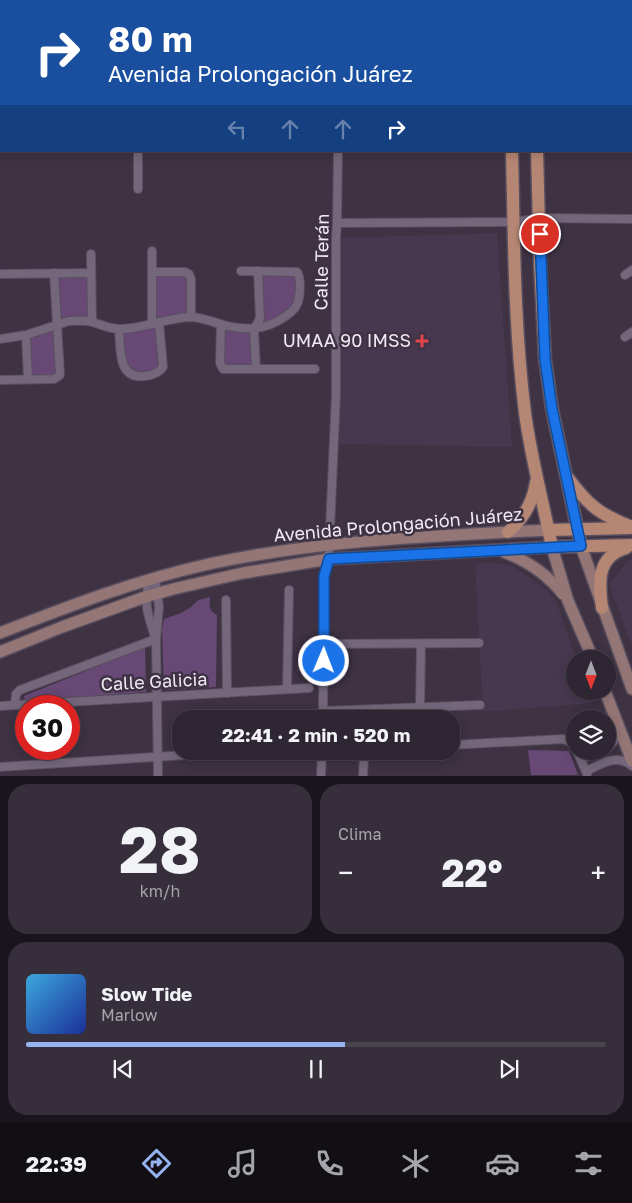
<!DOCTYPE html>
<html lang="es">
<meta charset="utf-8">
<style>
:root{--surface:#2e2632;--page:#362e3a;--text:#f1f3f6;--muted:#a7a5ac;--line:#49434d;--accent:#95b2f1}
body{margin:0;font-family:"Golos Text",sans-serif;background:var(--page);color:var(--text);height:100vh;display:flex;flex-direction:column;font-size:19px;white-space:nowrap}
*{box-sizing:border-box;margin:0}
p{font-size:16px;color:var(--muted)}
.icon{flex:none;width:28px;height:28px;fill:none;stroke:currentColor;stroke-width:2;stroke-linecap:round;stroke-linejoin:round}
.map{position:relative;height:776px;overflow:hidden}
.details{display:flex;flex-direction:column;gap:8px;padding:8px;background:#19151c;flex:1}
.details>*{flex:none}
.top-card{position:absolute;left:0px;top:0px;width:632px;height:152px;box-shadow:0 2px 12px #0003,0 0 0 1px var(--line);background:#1a4fa0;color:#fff;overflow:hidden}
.needle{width:32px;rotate:180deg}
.buttons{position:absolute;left:566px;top:650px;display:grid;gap:10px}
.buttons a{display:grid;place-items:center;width:50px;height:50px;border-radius:50%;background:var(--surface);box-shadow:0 2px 12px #0003,0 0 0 1px var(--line);font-size:25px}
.speed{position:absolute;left:15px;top:695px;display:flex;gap:10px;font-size:25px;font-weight:700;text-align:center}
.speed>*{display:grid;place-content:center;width:65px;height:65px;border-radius:50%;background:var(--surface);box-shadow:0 2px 12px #0003,0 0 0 1px var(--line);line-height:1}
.speed .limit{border:8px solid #d22;background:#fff;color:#111}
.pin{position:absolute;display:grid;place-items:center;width:42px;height:42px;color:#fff;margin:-21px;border:2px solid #fff;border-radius:50%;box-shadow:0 1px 5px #0007}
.me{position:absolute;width:55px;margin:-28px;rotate:1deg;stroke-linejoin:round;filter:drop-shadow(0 0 4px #0008)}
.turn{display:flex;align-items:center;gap:18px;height:105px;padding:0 25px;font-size:22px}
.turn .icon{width:65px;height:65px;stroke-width:2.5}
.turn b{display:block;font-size:35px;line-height:42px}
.lanes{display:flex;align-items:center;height:48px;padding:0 25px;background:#0003;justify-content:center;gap:25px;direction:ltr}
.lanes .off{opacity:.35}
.big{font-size:38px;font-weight:700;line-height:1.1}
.details .widget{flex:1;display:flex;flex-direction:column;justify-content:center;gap:8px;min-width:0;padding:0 18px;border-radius:20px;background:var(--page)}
.details .dial{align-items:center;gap:0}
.dial b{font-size:65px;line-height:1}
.song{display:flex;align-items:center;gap:15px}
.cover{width:60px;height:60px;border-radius:8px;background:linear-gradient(135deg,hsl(200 70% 55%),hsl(230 70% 35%))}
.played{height:5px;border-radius:2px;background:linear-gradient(90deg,var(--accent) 55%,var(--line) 55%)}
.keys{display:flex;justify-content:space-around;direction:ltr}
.heat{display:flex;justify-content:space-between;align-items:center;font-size:28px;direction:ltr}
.details .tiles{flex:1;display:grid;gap:8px;grid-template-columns:1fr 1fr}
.widget:last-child{grid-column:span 2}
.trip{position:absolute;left:172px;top:710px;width:288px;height:50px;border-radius:20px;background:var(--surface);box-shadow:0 2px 12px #0003,0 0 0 1px var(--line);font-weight:700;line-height:50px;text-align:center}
.tab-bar{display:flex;height:80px;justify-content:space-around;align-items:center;background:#120f14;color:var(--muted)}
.tab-bar .icon{width:35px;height:35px}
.tab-bar .active{color:var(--accent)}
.tab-bar b{font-size:22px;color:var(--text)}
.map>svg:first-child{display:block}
.built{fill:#47384f}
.green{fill:#684976}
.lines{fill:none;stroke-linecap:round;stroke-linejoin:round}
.street-casing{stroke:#594f5e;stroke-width:10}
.secondary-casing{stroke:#594f5e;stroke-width:14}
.primary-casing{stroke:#594f5e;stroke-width:15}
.highway-casing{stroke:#594f5e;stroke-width:16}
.street{stroke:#74677b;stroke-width:8}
.secondary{stroke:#957677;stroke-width:11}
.primary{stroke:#b58673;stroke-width:12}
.highway{stroke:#e19a6d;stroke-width:14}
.route-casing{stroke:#114b97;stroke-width:12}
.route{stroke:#1a73e8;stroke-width:9}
.health-dot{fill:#e0444e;stroke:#3e3243;stroke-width:2}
.labels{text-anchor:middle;stroke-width:5;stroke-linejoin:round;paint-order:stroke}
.street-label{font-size:18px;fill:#f0e8f3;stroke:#3e3243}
.poi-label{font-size:18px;fill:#f0e8f3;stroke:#3e3243;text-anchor:end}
</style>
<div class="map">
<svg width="632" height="776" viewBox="0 0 632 776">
<rect width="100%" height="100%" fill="#3e3243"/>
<g class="built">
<polygon points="497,233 512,447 339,444 338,238"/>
<polygon points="632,560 632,646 609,584 628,561"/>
<polygon points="475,563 492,563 513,566 547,590 556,601 576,659 575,659 575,691 588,691 593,703 483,712"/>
</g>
<g class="green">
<polygon points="260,273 296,274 298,300 283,316 259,325"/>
<polygon points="154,274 188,276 190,316 155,321"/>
<polygon points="55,275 90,275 91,320 58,323"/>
<path d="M158 324 162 366C146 376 139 378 125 365L121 331Z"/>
<polygon points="222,326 253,331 254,368 223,366"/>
<polygon points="56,328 57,377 30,378 28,336"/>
<path d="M210 597C209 606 209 611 217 615L216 687 164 690 162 629 164 619 181 613 191 607 198 600Z"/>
<polygon points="145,647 146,692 25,701 24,696"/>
<polygon points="528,750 569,751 578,775 531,775"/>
</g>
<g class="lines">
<g class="street-casing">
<g id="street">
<polyline points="340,1 341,0"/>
<polyline points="0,141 1,141"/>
<polyline points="631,147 632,147"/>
<polyline points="138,189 138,151"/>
<polyline points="337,223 514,222 540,218 632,219"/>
<polyline points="152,251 152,324"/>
<polyline points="91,254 92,322"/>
<polyline points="152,272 185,272 189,274 191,279 191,317"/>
<polyline points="0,274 91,273"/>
<polyline points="625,275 632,270"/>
<polyline points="221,324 220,363 223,369 315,369"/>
<path d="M119 330C121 350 117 380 146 376 153 375 159 373 163 367L159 322"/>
<polyline points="26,335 28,379"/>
<polyline points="625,337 632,332"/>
<path d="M0 339 26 335 69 321C77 321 85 320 92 322 103 325 111 330 122 329 145 328 167 318 190 317 200 317 210 321 220 324 244 331 265 331 286 316 292 312 298 307 299 298 300 291 301 278 297 272L241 271"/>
<polyline points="256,369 254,330 260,318 258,271"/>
<polyline points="1,380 54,379 60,375 54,273"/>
<polyline points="155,578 159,607 156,639 158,776"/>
<path d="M149 580C144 606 147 612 155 637"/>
<polyline points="226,600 227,693"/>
<polyline points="324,644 479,643"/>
<polyline points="287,689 289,590"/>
<polyline points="15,705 16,694 20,690 156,639"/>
<polyline points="0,706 309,688"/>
<polyline points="420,707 421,644"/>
<polyline points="323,711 480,705"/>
<polyline points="323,719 324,576 329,551 336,394 336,238 337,223 338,151"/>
<polyline points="451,745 563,739 570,742 575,748"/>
<polyline points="608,748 614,741 617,727"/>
<polyline points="577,751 587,774"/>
<polyline points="581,759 601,751"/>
<polyline points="0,767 247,751"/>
<path d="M587 771C601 764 617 753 632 766"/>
<polyline points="321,776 322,751"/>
<polyline points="363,776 364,756 369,751"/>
</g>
</g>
<g class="secondary-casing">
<g id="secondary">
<polyline points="136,0 136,1"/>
<polyline points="581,546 632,689"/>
<path d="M504 552C528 561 547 574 563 594"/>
<path d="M0 633C69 606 137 580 209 564 320 540 435 536 549 530"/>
<polyline points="0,652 62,627 145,597 173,589 243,573 329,559 552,547 568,601 593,659"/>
<polyline points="605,691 632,761"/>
</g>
</g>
<g class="primary-casing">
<g id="primary">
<path d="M512 151C514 238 514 326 525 413 531 458 543 502 552 547L632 545"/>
<polyline points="537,151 540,264 545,359 552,409 581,546"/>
<path d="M568 478C589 506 599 514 632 527"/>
<polyline points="549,530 630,528"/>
<path d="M508 532C523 519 533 503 536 482"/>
<path d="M602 608C599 583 596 557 626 548"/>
</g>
</g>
<g class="highway-casing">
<g id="highway">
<polyline points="0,71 1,71"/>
<polyline points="631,74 632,74"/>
<polyline points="0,80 1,80"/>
<polyline points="631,84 632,84"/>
<polyline points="0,94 1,94"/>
<polyline points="631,104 632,104"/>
</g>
</g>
<use href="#street" class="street"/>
<use href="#secondary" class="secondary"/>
<use href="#primary" class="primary"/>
<use href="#highway" class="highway"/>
</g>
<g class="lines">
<g class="route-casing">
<polyline id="route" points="324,661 324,576 329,559 581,546 552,409 545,359 540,234"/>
</g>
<use href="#route" class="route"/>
</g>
<path class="health-dot" d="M419.5 333.5h5v5h5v5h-5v5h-5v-5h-5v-5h5z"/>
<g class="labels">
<g class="street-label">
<text transform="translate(322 262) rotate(-89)" y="6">Calle Terán</text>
<text transform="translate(398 525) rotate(-5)" y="6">Avenida Prolongación Juárez</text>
<text transform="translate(154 682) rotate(-3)" y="6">Calle Galicia</text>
</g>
<g class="poi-label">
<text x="411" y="347">UMAA 90 IMSS</text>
</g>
</g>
</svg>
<div class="buttons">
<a><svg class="needle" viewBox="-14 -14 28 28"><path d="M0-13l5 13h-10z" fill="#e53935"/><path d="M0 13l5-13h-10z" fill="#a7a5ac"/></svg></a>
<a><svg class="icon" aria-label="layers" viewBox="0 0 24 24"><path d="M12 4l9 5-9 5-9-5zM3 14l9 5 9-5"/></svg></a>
</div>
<div class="speed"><div class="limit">30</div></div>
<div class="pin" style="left:540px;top:234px;background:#d93025"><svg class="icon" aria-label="arrive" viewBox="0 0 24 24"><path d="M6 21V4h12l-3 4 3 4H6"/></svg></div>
<svg class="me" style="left:324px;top:661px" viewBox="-20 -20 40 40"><circle r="17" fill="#1a73e8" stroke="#fff" stroke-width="3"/><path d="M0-11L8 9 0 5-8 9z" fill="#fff"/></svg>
<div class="trip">22:41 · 2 min · 520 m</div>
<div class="top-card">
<div class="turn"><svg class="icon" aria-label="right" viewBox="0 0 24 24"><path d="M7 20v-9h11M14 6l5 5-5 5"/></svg><div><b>80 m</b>Avenida Prolongación Juárez</div></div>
<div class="lanes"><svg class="icon off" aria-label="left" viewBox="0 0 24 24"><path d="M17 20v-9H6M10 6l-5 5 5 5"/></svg><svg class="icon off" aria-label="ahead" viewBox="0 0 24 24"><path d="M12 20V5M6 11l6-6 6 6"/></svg><svg class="icon off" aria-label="ahead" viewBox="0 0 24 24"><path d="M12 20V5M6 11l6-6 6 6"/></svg><svg class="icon" aria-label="right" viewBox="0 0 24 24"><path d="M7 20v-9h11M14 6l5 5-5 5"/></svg></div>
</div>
</div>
<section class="details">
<div class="tiles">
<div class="widget dial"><b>28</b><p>km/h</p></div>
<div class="widget"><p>Clima</p>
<div class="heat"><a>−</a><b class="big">22°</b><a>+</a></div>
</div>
<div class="widget">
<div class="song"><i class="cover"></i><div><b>Slow Tide</b><p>Marlow</p></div></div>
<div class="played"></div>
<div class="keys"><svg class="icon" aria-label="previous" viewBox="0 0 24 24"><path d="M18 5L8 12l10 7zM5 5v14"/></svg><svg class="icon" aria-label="pause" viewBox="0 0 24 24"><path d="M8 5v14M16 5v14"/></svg><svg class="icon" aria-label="next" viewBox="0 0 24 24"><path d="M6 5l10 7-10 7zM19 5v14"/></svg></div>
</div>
</div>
</section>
<nav class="tab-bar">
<b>22:39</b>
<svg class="icon active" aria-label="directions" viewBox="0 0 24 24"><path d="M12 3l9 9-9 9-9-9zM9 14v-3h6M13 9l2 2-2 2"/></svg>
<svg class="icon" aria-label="music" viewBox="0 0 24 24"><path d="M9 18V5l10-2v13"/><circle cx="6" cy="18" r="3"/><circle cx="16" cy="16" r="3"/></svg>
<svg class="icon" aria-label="phone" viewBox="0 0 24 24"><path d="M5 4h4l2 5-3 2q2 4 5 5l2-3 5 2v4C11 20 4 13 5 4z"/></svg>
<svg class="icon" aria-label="climate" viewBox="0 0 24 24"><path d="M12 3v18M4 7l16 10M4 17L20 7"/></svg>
<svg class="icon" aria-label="car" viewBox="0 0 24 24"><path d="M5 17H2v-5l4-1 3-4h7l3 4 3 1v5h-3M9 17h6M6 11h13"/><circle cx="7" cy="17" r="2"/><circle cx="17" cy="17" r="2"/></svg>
<svg class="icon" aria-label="filters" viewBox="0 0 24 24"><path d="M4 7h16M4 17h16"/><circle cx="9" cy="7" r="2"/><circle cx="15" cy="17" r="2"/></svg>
</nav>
